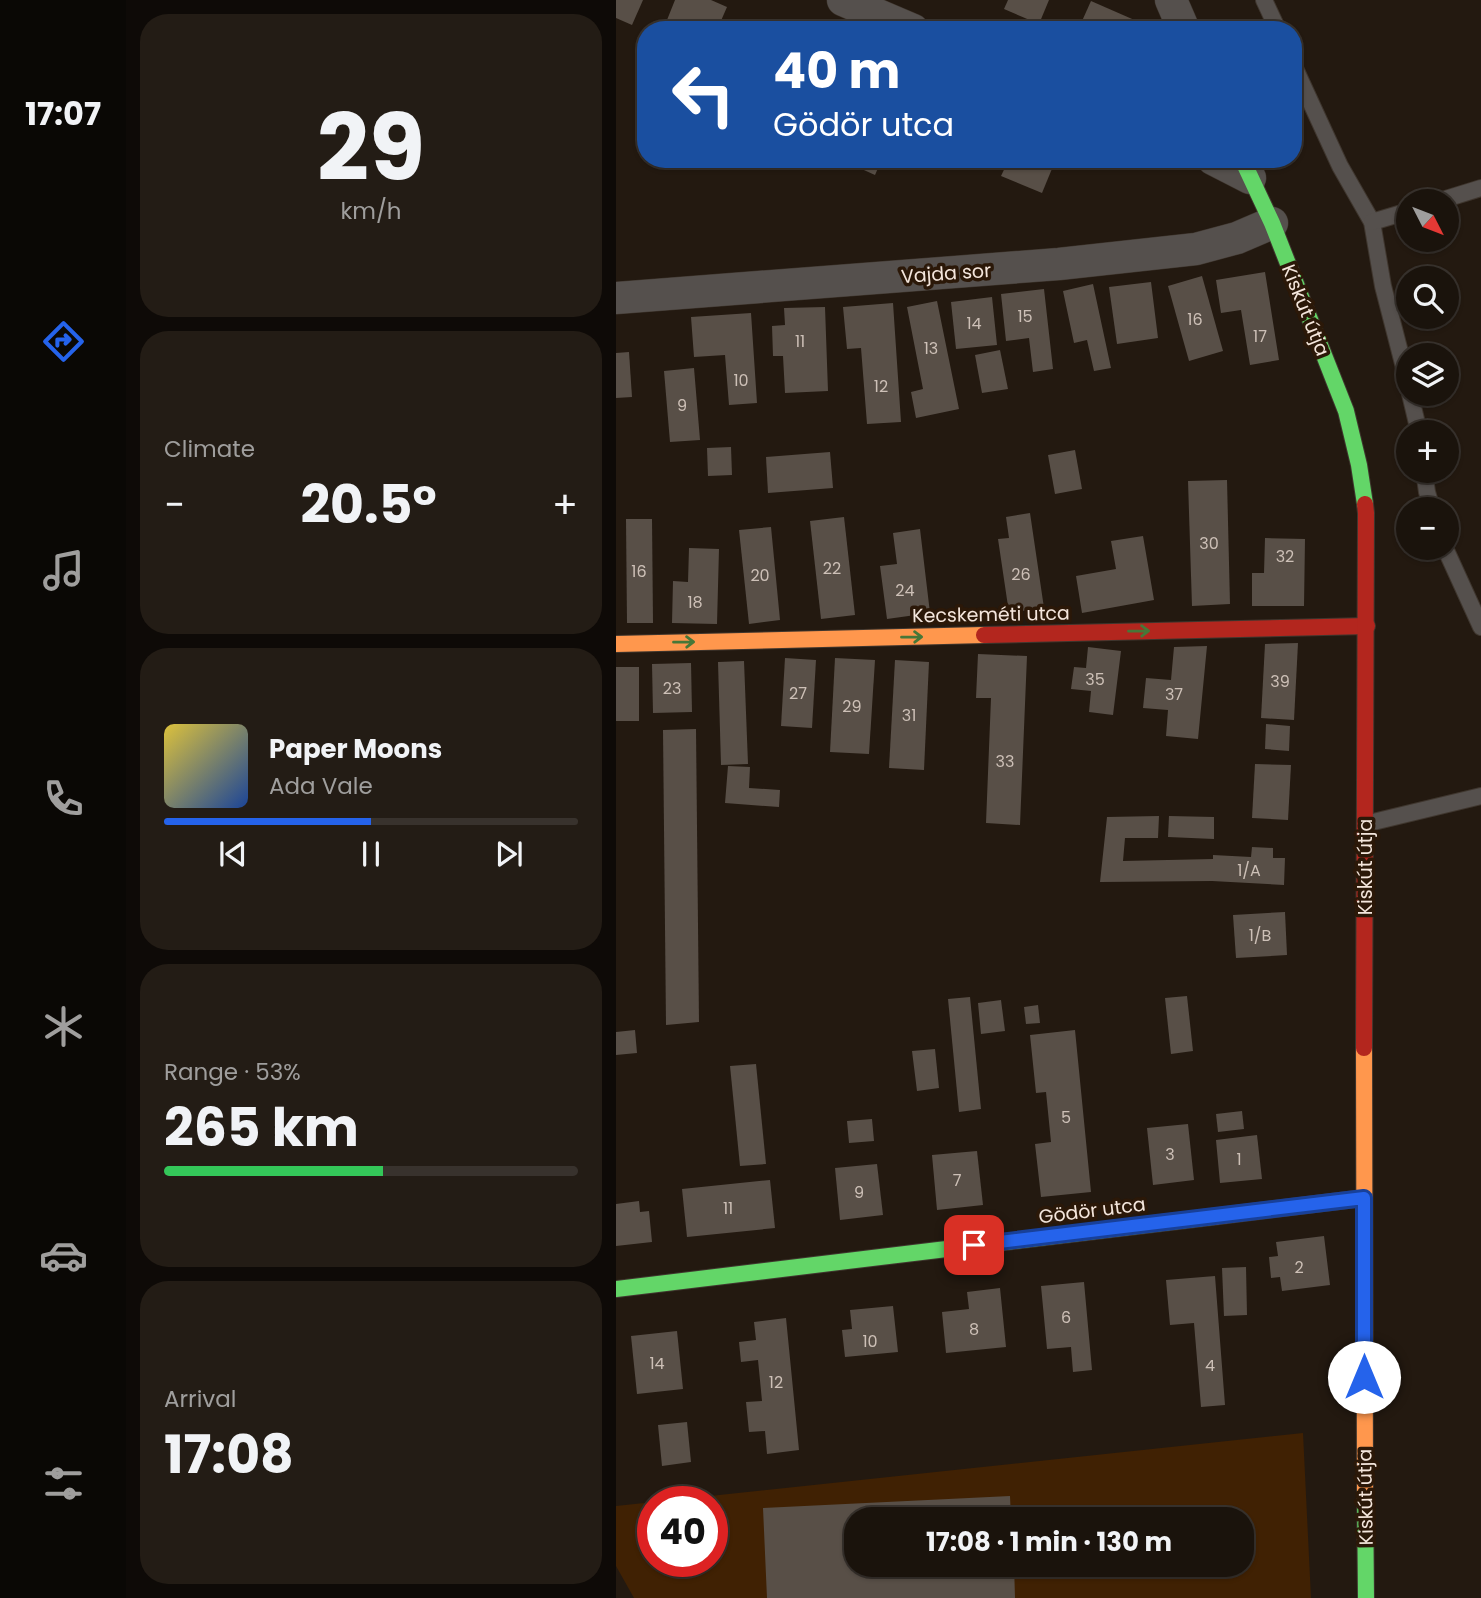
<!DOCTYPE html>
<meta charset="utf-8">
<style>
:root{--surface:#1a130c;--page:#231c15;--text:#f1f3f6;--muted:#9f9e9d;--line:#38322d;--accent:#2563eb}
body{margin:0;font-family:Poppins,sans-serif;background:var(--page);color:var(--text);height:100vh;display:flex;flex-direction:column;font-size:26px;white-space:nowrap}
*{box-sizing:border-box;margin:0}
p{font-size:23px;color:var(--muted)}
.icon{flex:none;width:38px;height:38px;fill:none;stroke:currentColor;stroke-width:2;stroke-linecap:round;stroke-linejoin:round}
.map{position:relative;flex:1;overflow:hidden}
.side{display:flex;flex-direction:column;gap:14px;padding:14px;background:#0e0a07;width:490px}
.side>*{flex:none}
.banner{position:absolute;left:21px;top:21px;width:665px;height:147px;border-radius:28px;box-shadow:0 2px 5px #0004,0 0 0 2px var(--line);background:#1a4fa0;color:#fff;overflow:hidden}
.needle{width:46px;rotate:132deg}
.buttons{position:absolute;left:780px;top:189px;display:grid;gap:14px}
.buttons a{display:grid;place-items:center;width:63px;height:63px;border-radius:50%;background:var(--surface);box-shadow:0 2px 5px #0004,0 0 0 2px var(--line);font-size:35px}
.speed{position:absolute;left:21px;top:1486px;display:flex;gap:14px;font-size:35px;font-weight:700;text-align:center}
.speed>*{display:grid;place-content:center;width:91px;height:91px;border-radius:50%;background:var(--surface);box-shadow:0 2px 5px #0004,0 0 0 2px var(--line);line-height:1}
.speed .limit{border:10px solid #d22;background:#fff;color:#111}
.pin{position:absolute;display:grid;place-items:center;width:60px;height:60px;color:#fff;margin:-30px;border-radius:14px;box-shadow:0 4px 10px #0006}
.me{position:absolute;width:77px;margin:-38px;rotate:0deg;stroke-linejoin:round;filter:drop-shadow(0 0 5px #0008)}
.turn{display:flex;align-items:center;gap:24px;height:147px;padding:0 21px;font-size:32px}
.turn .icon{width:91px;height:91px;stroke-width:2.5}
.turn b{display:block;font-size:49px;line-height:60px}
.big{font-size:52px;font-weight:700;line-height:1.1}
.side .tile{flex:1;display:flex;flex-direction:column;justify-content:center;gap:10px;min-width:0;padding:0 24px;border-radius:28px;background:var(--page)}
.side .dial{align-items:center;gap:0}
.dial b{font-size:91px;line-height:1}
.song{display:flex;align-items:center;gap:21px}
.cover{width:84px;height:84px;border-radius:10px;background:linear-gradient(135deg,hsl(50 70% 55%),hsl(220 70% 35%))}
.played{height:7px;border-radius:4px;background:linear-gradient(90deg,var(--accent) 50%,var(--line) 50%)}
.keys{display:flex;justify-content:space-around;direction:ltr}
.heat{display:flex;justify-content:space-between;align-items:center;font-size:38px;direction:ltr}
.charge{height:10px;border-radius:5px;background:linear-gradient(90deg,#34c759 53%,var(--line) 0)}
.trip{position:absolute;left:228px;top:1507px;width:410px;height:70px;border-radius:28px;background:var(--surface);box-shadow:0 2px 5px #0004,0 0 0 2px var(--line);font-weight:700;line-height:70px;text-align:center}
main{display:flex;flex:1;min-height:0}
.tab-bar{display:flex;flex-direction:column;width:126px;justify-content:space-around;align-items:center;background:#0a0805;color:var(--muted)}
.tab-bar .icon{width:49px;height:49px}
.tab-bar .current{color:var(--accent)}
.tab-bar b{font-size:32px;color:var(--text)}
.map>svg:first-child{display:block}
.green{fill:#402103;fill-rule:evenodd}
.building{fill:#584f47}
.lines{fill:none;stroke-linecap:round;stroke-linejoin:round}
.lane-casing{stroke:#3f362e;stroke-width:18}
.street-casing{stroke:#3f362e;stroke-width:33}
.fast-casing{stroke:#3f362e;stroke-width:18}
.slow-casing{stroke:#3f362e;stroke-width:18}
.jam-casing{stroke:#3f362e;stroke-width:18}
.lane{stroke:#55504d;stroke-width:16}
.street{stroke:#55504d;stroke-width:32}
.fast{stroke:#63d668;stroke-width:16}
.slow{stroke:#ff974d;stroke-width:16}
.jam{stroke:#b3261e;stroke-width:16}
.oneway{stroke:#477738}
.route-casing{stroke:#184099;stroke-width:18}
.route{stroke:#2563eb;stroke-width:12}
.labels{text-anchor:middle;stroke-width:7;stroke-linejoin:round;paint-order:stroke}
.number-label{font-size:16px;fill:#cdc0b7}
.street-label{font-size:19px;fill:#f4e6dc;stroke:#2b1808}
</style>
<main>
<nav class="tab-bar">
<b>17:07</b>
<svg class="icon current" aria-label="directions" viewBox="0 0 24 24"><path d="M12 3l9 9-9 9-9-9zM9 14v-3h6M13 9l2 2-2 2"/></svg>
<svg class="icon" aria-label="music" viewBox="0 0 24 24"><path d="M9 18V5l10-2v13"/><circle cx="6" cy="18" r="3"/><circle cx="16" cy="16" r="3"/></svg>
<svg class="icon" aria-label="phone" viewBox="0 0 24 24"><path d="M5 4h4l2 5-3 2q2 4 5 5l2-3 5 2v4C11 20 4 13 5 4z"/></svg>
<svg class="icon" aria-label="climate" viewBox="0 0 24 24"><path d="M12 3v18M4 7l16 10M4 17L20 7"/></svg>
<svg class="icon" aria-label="car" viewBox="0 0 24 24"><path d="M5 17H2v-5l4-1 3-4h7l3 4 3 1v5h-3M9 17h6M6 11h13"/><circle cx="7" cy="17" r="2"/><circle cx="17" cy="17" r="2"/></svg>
<svg class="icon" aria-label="filters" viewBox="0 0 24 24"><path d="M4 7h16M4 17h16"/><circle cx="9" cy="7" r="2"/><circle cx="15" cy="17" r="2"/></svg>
</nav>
<section class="side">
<div class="tile dial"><b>29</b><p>km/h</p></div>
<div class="tile"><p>Climate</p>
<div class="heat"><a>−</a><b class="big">20.5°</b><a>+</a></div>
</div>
<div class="tile">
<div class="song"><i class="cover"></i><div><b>Paper Moons</b><p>Ada Vale</p></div></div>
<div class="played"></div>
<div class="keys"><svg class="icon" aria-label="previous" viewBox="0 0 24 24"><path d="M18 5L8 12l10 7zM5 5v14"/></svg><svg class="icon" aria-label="pause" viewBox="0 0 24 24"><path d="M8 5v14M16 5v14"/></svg><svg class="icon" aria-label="next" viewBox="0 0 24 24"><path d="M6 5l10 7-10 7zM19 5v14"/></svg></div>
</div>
<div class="tile"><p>Range · 53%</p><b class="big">265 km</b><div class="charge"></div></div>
<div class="tile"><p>Arrival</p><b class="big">17:08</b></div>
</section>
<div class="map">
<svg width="865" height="1598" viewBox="0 0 865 1598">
<rect width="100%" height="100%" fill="#231910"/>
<path class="green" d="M687 1433 695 1598H18L0 1566V1506ZM37 1502H96V1561H37ZM240 1519H625V1564H240Z"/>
<g class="building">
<polygon points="0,0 27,0 16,25 0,18"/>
<polygon points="59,0 95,0 111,7 101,30 47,30"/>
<polygon points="392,0 433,0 423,24 388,9"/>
<polygon points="475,1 523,22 520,30 462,30"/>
<polygon points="232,159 266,159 259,175 230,162"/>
<polygon points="393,159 440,159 426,193 385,176"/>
<polygon points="649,272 663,360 634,365 625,310 605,313 600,280"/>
<polygon points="586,276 607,351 573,361 552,286"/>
<polygon points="535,282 542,338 501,344 493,287"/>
<polygon points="477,284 495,368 478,371 471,340 458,343 447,291"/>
<polygon points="428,289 437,369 417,372 413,338 390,341 385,294"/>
<polygon points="376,297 381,345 340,349 335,302"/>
<polygon points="321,301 343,409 300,418 295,392 307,389 291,307"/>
<polygon points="277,303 285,422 251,424 245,348 231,349 227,307"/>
<polygon points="209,307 212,391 169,393 167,356 157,356 156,326 169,325 168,308"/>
<polygon points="135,313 141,403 113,405 109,355 78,357 75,317"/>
<polygon points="384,350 392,389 366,393 359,355"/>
<polygon points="13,352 16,397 0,398 0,353"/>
<polygon points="78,368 84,440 54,442 48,371"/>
<polygon points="115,447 116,475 92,476 91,448"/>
<polygon points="459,450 466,489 439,494 432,455"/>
<polygon points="214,452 217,488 152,493 150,457"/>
<polygon points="611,480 614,604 576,606 572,481"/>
<polygon points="414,513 428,608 393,613 382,539 393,538 390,517"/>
<polygon points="228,517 239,615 205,619 194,521"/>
<polygon points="10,519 36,519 37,623 11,623"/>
<polygon points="155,527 164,620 133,624 123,530"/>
<polygon points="304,529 314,613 271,619 264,566 281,564 277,533"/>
<polygon points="527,536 538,600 466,613 460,576 500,569 495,541"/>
<polygon points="649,538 689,539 688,606 636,606 636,573 648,573"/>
<polygon points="73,548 103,549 101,624 56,623 57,581 72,582"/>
<polygon points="682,643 678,720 645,718 649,644"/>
<polygon points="591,646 582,739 550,736 552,710 527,708 530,678 555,680 558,647"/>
<polygon points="472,647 505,651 497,715 473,712 475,691 455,689 458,667 470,668"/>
<polygon points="362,654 411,656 404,825 370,823 375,698 360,698"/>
<polygon points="169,658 200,660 196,728 165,726"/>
<polygon points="219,658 259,660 253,754 214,752"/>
<polygon points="279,660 313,662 308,770 273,768"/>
<polygon points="128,661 132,764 105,765 102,662"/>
<polygon points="75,663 76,712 37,713 36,664"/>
<rect x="0" y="667" width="23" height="54"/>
<polygon points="650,724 674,726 673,751 649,749"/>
<polygon points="80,729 83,1022 50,1025 47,730"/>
<polygon points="639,764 675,765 672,820 636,818"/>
<polygon points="112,766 134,767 133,788 164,790 163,807 109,803"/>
<polygon points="543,816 542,838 509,838 507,861 597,859 597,855 635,857 636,847 657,848 657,858 669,858 668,885 596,881 484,882 491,817"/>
<polygon points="553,816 598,817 598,839 552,837"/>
<polygon points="669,912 671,955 620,958 617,915"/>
<polygon points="571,996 577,1051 555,1054 549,998"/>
<polygon points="354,997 365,1109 343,1112 332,999"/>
<polygon points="385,1000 389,1031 365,1034 362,1003"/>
<polygon points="422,1005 424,1023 410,1024 408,1007"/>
<polygon points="19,1030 21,1053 0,1055 0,1032"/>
<polygon points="459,1030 475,1192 425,1197 419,1144 435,1142 430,1092 420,1093 414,1035"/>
<polygon points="319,1049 323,1088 301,1091 296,1051"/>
<polygon points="140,1064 150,1164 124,1166 114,1066"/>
<polygon points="626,1111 628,1129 602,1132 600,1114"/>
<polygon points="256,1119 258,1141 233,1143 231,1121"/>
<polygon points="572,1124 578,1180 537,1185 531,1128"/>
<polygon points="641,1135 646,1179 604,1183 600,1140"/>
<polygon points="361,1151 367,1205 321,1210 316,1155"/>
<polygon points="261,1164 267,1215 224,1220 219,1168"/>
<polygon points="154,1180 159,1228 71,1237 66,1189"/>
<polygon points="23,1201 24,1212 33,1211 36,1242 0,1246 0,1204"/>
<polygon points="708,1236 714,1285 666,1291 664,1277 655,1278 653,1257 662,1256 660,1242"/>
<polygon points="630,1267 631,1315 608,1316 606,1268"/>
<polygon points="599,1276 609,1405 585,1407 578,1323 554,1325 550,1280"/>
<polygon points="468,1282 476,1370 457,1372 455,1347 431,1349 425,1286"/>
<polygon points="384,1288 390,1347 330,1353 326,1312 353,1309 351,1292"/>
<polygon points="277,1306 282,1352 229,1357 226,1330 236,1329 234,1310"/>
<polygon points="170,1318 183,1450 151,1454 149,1431 133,1432 130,1402 146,1401 142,1360 125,1362 123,1342 140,1340 138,1322"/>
<polygon points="61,1331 67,1389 21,1394 15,1336"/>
<polygon points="71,1422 75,1462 46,1466 42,1425"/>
<polygon points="394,1496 395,1519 240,1519 240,1564 398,1564 399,1598 151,1598 147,1508"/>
</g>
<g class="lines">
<g class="lane-casing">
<g id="lane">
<polyline points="648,0 662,30"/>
<polyline points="677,64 724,166 756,222 767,286 793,387"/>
<polyline points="823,201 865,188"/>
<polyline points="756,222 793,211"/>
<polyline points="794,394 803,432"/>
<polyline points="808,471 811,492 816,509"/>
<polyline points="829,548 865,627"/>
<polyline points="749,824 865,796"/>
</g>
</g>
<g class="street-casing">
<g id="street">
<polyline points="227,0 297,30"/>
<polyline points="555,0 568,30"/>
<polyline points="597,159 634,178"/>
<polyline points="0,298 443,264 580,249 621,238 656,223"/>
</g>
</g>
<g class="fast-casing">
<g id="fast">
<polyline points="626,159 656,223 730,411 743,465 749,504"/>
<polyline points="0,1289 595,1217"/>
<polyline points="749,1490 750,1598"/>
</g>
</g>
<g class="slow-casing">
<g id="slow">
<polyline points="0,644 368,635"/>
<polyline points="748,1048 749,1490"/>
<polyline points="595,1217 748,1198"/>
</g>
</g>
<g class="jam-casing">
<g id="jam">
<polyline points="368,635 751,626"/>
<polyline points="748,1048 750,513 749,504"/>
</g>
</g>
<use href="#lane" class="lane"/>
<use href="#street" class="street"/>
<use href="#fast" class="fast"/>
<use href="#slow" class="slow"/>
<use href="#jam" class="jam"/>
</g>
<defs><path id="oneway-shaft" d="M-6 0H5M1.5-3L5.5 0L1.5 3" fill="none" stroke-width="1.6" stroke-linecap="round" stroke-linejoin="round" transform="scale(1.75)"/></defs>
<g class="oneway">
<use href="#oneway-shaft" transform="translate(523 631) rotate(-1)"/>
<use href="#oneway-shaft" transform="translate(296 637) rotate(-1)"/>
<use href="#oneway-shaft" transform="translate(68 642) rotate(-1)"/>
</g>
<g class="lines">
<g class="route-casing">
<polyline id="route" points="358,1245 748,1198 748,1377"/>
</g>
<use href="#route" class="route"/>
</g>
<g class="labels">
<g class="number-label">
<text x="409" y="322">15</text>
<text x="579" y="325">16</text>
<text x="358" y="329">14</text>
<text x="644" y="342">17</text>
<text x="184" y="347">11</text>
<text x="315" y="354">13</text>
<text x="125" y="386">10</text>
<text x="265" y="392">12</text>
<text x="66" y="411">9</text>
<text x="593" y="549">30</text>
<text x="669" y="562">32</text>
<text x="216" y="574">22</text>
<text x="23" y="577">16</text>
<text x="405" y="580">26</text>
<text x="144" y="581">20</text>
<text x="289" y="596">24</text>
<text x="79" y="608">18</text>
<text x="479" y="685">35</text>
<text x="664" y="687">39</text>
<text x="56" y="694">23</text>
<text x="182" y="699">27</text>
<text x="558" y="700">37</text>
<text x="236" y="712">29</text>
<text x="293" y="721">31</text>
<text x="389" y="767">33</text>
<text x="633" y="876">1/A</text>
<text x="644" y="941">1/B</text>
<text x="450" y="1123">5</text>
<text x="554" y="1160">3</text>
<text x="623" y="1165">1</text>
<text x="341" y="1186">7</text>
<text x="243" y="1198">9</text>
<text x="112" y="1214">11</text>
<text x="683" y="1273">2</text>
<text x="450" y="1323">6</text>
<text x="358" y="1335">8</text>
<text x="254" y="1347">10</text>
<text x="41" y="1369">14</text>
<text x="594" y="1371">4</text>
<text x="160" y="1388">12</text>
</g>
<g class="street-label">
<text transform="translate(330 273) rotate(-4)" y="7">Vajda sor</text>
<text transform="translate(690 310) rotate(68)" y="7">Kiskút útja</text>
<text transform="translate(375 614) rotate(-1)" y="7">Kecskeméti utca</text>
<text transform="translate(749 867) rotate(-90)" y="7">Kiskút útja</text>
<text transform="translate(476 1210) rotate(-7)" y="7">Gödör utca</text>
<text transform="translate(749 1497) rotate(-91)" y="7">Kiskút útja</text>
</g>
</g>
</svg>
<div class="buttons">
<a><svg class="needle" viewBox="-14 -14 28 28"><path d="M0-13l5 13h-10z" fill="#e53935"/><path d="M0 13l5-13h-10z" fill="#9f9e9d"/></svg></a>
<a><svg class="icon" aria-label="search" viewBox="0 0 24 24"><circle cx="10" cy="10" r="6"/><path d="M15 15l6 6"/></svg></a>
<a><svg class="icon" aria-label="layers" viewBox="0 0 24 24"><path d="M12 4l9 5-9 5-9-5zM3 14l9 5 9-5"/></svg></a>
<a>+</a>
<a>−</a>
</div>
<div class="speed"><div class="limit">40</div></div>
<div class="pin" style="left:358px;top:1245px;background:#d93025"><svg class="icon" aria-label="arrive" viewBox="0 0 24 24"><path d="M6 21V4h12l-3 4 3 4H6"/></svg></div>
<svg class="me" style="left:748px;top:1377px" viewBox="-20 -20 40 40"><circle r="19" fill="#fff"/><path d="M0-13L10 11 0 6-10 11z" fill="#2563eb"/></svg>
<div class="trip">17:08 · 1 min · 130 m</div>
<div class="banner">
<div class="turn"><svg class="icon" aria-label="left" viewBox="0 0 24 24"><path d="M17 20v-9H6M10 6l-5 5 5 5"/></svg><div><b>40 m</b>Gödör utca</div></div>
</div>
</div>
</main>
